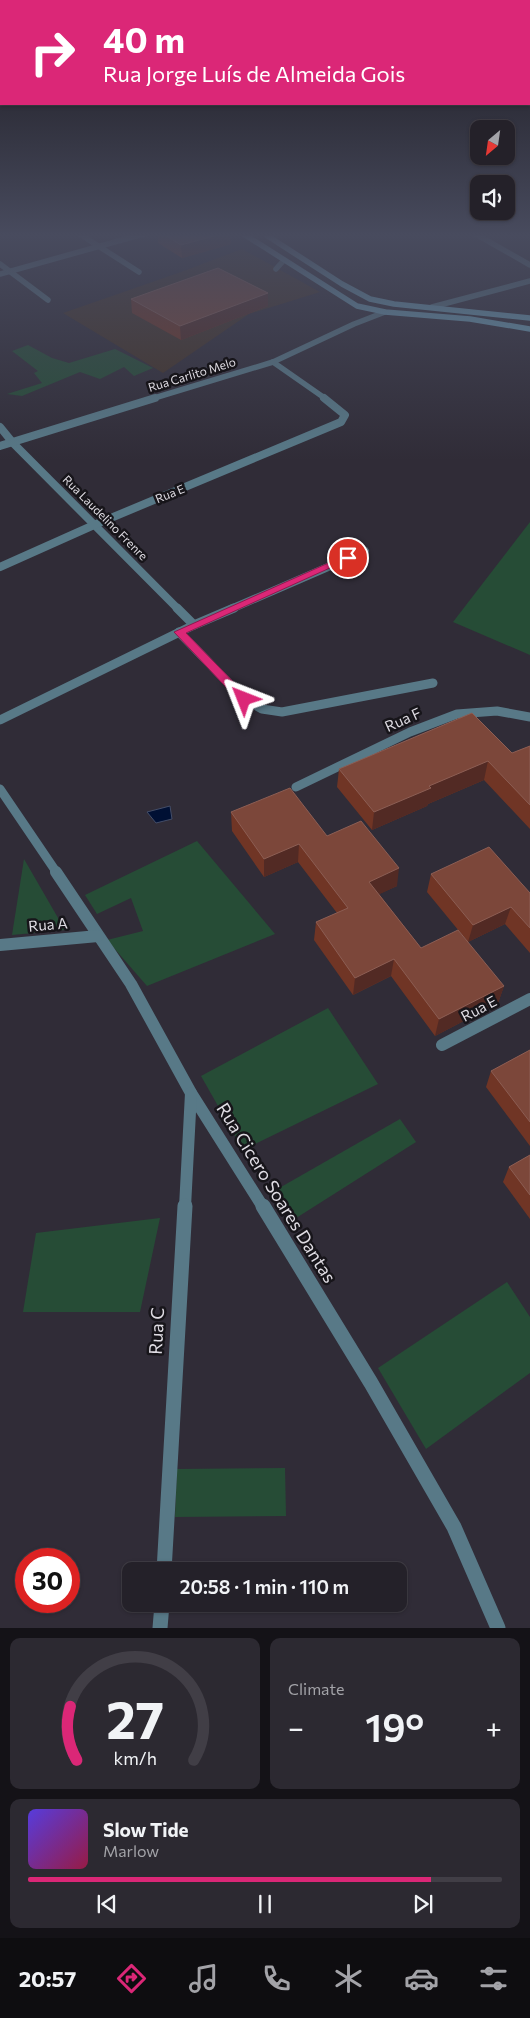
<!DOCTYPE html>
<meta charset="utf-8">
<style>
:root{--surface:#242129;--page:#2c2931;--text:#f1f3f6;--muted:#a3a3a8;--line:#413e46;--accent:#db2777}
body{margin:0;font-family:Commissioner,sans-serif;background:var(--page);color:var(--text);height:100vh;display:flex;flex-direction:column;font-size:19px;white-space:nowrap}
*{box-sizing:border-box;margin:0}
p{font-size:16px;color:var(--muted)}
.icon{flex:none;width:28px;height:28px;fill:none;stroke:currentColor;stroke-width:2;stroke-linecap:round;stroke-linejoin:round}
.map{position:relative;height:1628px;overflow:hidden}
.drawer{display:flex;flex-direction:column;gap:10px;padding:10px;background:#141217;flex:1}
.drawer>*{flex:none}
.hud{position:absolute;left:0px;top:0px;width:530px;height:105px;box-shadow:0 1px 4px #0004,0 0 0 1px var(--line);background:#db2777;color:#fff;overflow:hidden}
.needle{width:32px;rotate:209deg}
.controls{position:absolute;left:470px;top:120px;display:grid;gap:10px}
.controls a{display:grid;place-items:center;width:45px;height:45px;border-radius:10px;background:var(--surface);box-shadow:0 1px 4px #0004,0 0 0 1px var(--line);font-size:25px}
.speed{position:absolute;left:15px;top:1548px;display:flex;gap:10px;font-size:25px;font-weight:700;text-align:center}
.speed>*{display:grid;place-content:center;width:65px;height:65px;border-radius:50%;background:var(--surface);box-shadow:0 1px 4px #0004,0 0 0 1px var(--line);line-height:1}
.speed .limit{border:8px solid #d22;background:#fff;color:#111}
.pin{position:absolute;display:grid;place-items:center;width:42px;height:42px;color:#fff;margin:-21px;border:2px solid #fff;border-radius:50%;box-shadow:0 1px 5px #0007}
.me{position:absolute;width:55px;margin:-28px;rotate:315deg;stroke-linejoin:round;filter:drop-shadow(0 0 4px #0008)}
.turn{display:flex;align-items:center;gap:18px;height:105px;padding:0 20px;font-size:22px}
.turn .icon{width:65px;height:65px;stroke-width:2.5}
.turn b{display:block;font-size:35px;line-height:42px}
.big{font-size:38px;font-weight:600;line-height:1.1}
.drawer .card{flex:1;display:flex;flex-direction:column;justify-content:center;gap:8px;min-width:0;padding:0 18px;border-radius:10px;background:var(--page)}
.drawer .dial{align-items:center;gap:0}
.dial svg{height:130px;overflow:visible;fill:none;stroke:var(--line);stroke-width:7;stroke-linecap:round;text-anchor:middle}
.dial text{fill:var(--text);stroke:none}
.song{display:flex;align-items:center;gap:15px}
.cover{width:60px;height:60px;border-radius:8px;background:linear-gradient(135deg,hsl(250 70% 55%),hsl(340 70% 35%))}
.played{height:5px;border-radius:2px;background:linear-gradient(90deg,var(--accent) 85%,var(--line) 85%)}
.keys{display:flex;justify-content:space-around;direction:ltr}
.heat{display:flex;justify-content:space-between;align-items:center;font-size:28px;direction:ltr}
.drawer .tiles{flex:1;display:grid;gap:10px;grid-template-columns:1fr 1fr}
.card:last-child{grid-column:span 2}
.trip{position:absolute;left:122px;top:1562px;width:285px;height:50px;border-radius:10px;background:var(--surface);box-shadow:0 1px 4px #0004,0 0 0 1px var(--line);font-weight:600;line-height:50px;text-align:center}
.tab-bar{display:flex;height:80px;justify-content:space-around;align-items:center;background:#0e0d10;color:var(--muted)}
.tab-bar .icon{width:35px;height:35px}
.tab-bar .active{color:var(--accent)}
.tab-bar b{font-size:22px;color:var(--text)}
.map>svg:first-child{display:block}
.education{fill:#423227}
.green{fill:#264c36}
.water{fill:#001034;stroke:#434d68}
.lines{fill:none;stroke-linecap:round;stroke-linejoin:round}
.service-far2{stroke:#587987;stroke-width:5.5}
.service-far1{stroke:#587987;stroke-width:9}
.service{stroke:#587987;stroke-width:12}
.minor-far4{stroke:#587987;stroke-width:5.5}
.minor-far3{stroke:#587987;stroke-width:8}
.minor-far2{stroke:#587987;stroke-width:9}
.minor-far1{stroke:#587987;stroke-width:12}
.minor{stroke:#587987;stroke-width:15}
.secondary{stroke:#6da3ba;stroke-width:5.5}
.wall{fill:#703525}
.shaded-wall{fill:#522a24}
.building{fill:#7c473a;stroke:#8c5e54}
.route{fill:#db2777;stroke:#8e194d}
.labels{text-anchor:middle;stroke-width:5;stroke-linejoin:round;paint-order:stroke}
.far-street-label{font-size:12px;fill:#dfdce3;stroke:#17151a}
.street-label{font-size:15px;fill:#dfdce3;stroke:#17151a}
.near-street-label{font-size:18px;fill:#dfdce3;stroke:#17151a}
</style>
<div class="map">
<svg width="530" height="1628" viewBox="0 0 530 1628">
<rect width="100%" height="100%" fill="#302c37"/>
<polygon class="education" points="242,249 320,292 249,314 163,373 63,313 181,272"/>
<g class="green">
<polygon points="28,345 52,358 69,363 115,349 153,368 134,376 124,367 100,379 80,372 22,396 7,394 42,383 34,373 38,371 12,351"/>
<polygon points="530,522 530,655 453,622"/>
<polygon points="197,841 275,934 147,986 107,940 143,931 131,898 97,914 85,895"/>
<polygon points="24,859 65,930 12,935"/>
<polygon points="328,1008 378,1084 243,1150 201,1076"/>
<polygon points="400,1119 416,1142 293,1220 274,1191"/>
<polygon points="160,1218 140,1312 23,1312 36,1233"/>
<polygon points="507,1282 530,1317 530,1373 426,1449 378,1368"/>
<polygon points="285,1468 286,1516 175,1517 177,1469"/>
</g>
<polygon class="water" points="170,806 172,819 156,823 147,812"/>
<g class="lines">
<polyline class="service-far2" points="276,269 284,260"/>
<polyline class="service-far1" points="296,787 410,732 457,714 497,711 530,717"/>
<polyline class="service" points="442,1045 530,999"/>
<g class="minor-far4">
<polyline points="78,233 139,272"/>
<polyline points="474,233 530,265"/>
<polyline points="0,264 48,300"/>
<polyline points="0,274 147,233"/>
<polyline points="432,307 530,281"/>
<polyline points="273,362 326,399"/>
<polyline points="151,399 273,362 354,324 385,312"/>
</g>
<g class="minor-far3">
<polyline points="0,427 13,443 178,609"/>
<polyline points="0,446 155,398"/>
<polyline points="0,567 94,525 341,422 345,415 324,398"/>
<polyline points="231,609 365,551"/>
</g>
<g class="minor-far2">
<polyline points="177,608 194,625"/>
<polyline points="179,632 244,699 262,709 282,712 433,683"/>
<polyline points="0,720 194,625 234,608"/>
<polyline points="0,789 57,873"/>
</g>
<g class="minor-far1">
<polyline points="56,872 131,984 191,1093 263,1207"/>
<polyline points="0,945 98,936"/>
<polyline points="185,1207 191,1093"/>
</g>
<g class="minor">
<polyline points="263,1206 371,1383 454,1527 498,1628"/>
<polyline points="164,1571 185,1206"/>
<polyline points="160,1628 162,1604"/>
</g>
<g class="secondary">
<polyline points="242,233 357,306 385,312 470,319 530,329"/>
<polyline points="263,233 342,284 370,299 394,304 530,318"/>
</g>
</g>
<g class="wall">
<polygon points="158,233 231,233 231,244 182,258 158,243"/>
<polygon points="131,299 268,306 181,340 132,313"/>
<polygon points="530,746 530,829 484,780 428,804 427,806 372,830 337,787 339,769 512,753"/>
<polygon points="231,812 327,836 397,886 379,894 421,948 504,986 498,1003 435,1036 391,976 353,995 314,940 316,922 337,913 298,862 264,877 232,831"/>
<polygon points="431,874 530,893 530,953 505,924 468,942 427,892"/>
<polygon points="530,1050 530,1146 486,1087 491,1071"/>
<polygon points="530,1155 530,1219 503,1182 509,1167"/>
</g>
<g class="shaded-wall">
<polygon points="225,233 231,233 231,244 182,258 181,245"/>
<polygon points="268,293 268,306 181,340 180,326"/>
<polygon points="488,761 484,780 428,804 427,806 372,830 374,812 429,786"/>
<polygon points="299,844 298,862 264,877 264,859"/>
<polygon points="399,868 397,886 367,900 369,882"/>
<polygon points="511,907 505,924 468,942 473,925"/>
<polygon points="394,959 391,976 353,995 355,978"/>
<polygon points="504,986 498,1003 435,1036 439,1019"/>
</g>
<g class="building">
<polygon points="162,233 225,233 181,245"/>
<polygon points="218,268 268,293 180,326 131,299"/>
<polygon points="472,713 512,753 530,746 530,805 488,761 429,786 431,788 374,812 339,769"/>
<polygon points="290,788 327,836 361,821 399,868 369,882 421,948 458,930 504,986 439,1019 394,959 355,978 316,922 348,908 299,844 264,859 231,812"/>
<polygon points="489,847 530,893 530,928 511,907 473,925 431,874"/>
<polygon points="530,1050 530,1122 491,1071"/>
<polygon points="530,1155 530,1195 509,1167"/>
</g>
<linearGradient id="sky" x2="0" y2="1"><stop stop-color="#1a181e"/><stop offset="0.51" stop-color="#484b5e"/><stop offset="1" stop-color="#484b5e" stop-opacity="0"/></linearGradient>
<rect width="530" height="461" fill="url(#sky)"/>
<polygon class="route" points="344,556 351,556 352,558 186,633 248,697 249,699 248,702 240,702 174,632"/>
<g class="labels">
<g class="far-street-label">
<text transform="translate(192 375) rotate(-17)" y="4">Rua Carlito Melo</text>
<text transform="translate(170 494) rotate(-22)" y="4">Rua E</text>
<text transform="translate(105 518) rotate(45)" y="4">Rua Laudelino Frenre</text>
</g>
<g class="street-label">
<text transform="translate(403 720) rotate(-24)" y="5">Rua F</text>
<text transform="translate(48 925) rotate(-5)" y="5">Rua A</text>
<text transform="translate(479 1009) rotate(-28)" y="5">Rua E</text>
</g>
<g class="near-street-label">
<text transform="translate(276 1193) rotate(58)" y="6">Rua Cicero Soares Dantas</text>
<text transform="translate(157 1331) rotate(-87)" y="6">Rua C</text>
</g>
</g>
</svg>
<div class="controls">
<a><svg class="needle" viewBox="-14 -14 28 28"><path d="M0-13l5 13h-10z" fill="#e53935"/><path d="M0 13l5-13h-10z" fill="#a3a3a8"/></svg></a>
<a><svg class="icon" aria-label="sound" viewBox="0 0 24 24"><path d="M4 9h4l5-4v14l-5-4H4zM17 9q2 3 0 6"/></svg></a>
</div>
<div class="speed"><div class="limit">30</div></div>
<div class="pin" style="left:348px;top:558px;background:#d93025"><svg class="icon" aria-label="arrive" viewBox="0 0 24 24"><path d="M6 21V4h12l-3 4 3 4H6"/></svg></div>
<svg class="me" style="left:244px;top:699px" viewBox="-20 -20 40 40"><path d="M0-17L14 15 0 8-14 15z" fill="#db2777" stroke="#fff" stroke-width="4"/></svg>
<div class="trip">20:58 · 1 min · 110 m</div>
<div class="hud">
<div class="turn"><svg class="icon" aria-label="right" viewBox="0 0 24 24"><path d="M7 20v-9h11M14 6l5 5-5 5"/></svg><div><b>40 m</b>Rua Jorge Luís de Almeida Gois</div></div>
</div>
</div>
<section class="drawer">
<div class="tiles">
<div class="card dial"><svg viewBox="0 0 100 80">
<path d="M14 69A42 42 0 1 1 86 69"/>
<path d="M14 69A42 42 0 0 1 10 36" stroke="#db2777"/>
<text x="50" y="56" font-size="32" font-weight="700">27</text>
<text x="50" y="72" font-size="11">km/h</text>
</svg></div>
<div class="card"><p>Climate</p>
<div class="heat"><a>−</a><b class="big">19°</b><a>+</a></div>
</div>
<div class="card">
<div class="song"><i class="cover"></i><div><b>Slow Tide</b><p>Marlow</p></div></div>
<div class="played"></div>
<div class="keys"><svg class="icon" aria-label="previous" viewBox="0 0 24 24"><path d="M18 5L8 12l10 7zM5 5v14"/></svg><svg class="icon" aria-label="pause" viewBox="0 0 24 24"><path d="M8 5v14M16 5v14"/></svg><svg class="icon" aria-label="next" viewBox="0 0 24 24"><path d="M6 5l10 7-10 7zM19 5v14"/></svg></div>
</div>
</div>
</section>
<nav class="tab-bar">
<b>20:57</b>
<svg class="icon active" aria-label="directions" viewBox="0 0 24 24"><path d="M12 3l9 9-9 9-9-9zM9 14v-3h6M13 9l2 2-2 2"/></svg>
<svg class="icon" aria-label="music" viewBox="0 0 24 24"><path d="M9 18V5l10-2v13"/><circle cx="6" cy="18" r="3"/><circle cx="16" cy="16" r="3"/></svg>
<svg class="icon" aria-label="phone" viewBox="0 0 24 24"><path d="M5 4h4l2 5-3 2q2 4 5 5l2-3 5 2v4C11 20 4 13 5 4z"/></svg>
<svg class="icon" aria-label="climate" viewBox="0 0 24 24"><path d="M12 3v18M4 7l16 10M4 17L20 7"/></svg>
<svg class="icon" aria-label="car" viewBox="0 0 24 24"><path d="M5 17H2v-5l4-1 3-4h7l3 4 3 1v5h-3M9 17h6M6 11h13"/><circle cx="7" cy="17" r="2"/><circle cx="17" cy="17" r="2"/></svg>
<svg class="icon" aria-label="filters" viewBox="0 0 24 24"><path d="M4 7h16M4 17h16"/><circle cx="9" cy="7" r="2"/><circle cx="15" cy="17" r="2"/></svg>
</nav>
